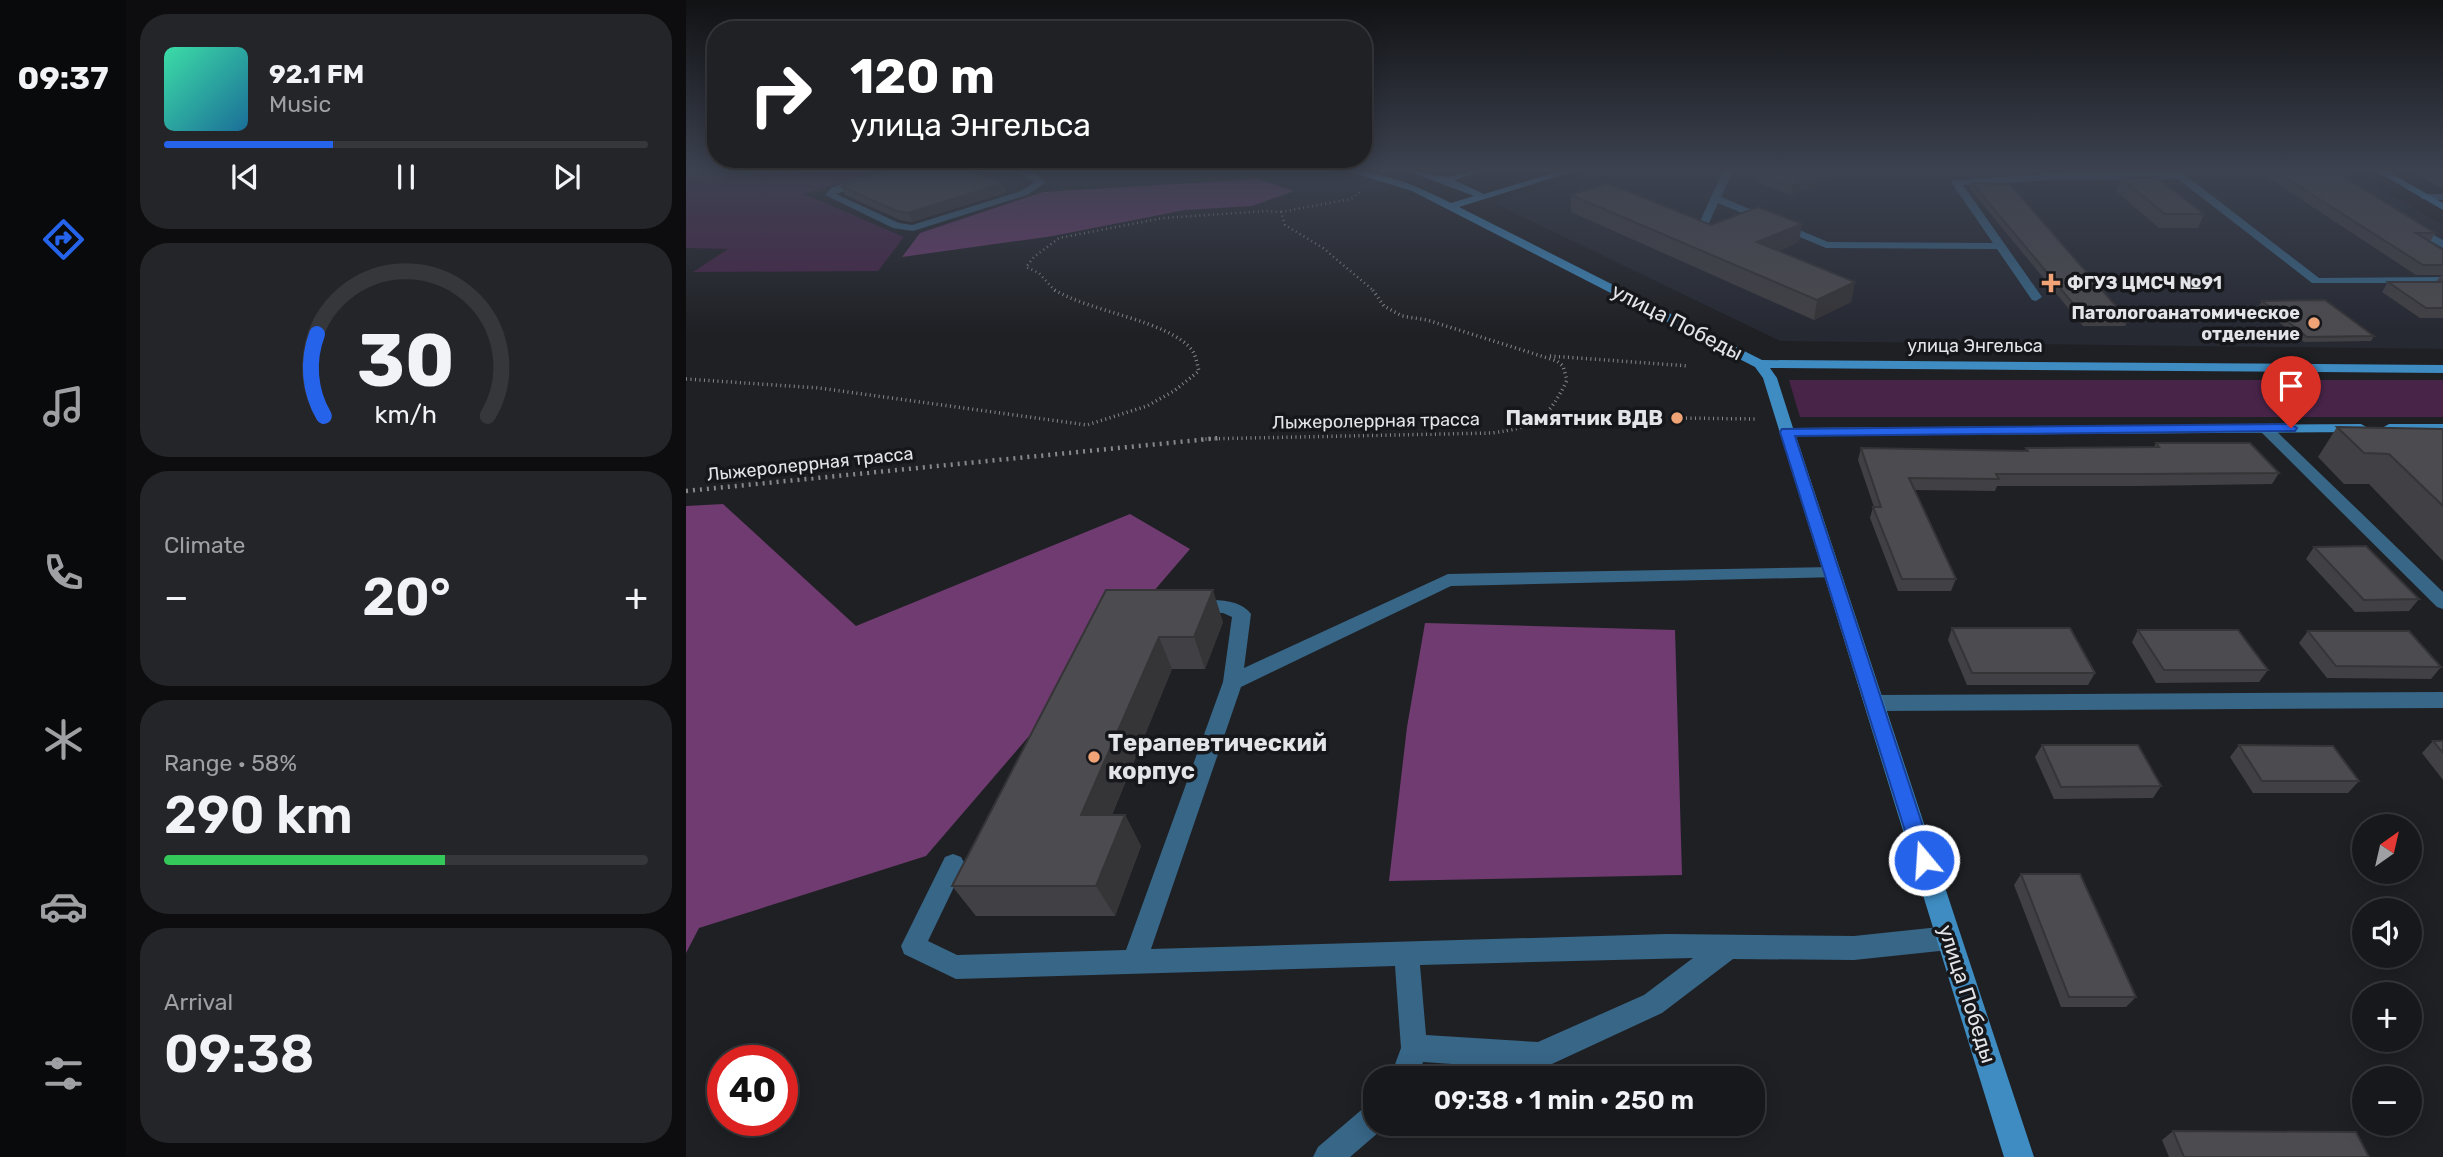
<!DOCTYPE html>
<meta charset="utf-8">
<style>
:root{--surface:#17181b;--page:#242528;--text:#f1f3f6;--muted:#9ea0a3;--line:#36373a;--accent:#2563eb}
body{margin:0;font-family:Rubik,sans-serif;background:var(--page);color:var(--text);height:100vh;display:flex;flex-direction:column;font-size:26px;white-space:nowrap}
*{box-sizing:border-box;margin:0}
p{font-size:23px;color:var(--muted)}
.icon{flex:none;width:38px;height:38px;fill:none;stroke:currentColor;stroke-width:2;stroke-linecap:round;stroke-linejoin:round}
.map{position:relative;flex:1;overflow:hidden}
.details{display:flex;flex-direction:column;gap:14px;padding:14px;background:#0d0d0f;width:560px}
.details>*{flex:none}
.hud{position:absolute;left:21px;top:21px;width:665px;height:147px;border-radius:28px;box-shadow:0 4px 18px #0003,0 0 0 2px var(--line);background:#202124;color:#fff;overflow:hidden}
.needle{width:46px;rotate:34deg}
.fabs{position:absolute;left:1666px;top:814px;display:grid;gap:14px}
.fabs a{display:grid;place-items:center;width:70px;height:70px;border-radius:50%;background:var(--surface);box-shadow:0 4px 18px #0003,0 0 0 2px var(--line);font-size:35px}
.speed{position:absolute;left:21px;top:1045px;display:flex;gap:14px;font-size:35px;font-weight:700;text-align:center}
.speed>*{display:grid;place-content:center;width:91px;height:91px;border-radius:50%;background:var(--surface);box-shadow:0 4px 18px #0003,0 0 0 2px var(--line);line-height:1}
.speed .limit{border:10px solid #d22;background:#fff;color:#111}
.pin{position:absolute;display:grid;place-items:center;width:60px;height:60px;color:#fff;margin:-72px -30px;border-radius:50% 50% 50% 0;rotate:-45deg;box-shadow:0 0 7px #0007}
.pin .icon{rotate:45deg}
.me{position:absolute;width:77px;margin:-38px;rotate:342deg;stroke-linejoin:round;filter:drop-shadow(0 0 5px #0008)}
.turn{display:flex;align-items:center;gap:24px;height:147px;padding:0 28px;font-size:32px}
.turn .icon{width:91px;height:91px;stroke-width:2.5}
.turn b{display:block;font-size:49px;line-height:60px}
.big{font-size:52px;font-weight:600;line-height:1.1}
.details .tile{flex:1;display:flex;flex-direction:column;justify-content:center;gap:10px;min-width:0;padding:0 24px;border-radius:28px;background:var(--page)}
.details .dial{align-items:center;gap:0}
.dial svg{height:182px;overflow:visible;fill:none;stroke:var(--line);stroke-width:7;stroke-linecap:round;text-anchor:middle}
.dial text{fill:var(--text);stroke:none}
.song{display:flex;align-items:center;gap:21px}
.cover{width:84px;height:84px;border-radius:10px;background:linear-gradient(135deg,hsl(160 70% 55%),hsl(200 70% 35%))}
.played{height:7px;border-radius:4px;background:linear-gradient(90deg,var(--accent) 35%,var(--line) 35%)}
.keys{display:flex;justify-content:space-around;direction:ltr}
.heat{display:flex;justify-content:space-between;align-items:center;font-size:38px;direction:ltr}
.charge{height:10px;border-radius:5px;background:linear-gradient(90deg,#34c759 58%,var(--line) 0)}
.trip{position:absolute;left:677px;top:1066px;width:402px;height:70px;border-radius:28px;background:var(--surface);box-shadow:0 4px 18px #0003,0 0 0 2px var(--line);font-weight:600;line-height:70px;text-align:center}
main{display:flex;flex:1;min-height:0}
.menu{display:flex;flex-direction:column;width:126px;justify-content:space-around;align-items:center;background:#090a0b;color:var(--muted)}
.menu .icon{width:49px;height:49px}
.menu .selected{color:var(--accent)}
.menu b{font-size:32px;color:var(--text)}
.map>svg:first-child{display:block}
.built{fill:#262932}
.green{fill:#482449}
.forest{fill:#6f3b70}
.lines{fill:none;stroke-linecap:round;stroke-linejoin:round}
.path-far2{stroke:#87888b;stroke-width:2.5;stroke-dasharray:1 3.5;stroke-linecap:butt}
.path-far1{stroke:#87888b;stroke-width:3.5;stroke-dasharray:1 3.5;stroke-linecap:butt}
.path{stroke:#87888b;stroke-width:4.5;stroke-dasharray:2 5;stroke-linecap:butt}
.lane{fill:#386687;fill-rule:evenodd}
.street{fill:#386687;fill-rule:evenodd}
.secondary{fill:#3e8cc2;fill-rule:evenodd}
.wall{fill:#414044}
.shaded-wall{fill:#353437}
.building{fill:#4c4b4f;stroke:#353437;stroke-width:2}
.route{fill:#2563eb;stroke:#184099;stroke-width:2}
.poi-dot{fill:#efa377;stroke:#16171b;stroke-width:2.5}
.labels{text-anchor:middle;stroke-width:7;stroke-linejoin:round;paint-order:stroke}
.far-poi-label{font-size:18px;font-weight:bold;fill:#e3e4e7;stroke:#16171b;text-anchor:start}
.far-street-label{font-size:18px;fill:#e3e4e7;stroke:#16171b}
.street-label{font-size:21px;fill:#e3e4e7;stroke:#16171b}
.poi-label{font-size:21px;font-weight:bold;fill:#e3e4e7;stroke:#16171b;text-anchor:end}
.near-poi-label{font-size:24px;font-weight:bold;fill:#e3e4e7;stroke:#16171b;text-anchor:start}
</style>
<main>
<nav class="menu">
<b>09:37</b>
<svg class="icon selected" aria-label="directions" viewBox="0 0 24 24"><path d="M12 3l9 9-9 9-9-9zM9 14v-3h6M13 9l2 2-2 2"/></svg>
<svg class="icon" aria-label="music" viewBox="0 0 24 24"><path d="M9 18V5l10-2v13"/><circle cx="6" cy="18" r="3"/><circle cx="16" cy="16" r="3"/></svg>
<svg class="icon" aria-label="phone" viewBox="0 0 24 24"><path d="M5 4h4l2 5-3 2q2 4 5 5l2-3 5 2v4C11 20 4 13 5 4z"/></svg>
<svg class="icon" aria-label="climate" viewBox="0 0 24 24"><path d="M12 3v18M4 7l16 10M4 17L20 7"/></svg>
<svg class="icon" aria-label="car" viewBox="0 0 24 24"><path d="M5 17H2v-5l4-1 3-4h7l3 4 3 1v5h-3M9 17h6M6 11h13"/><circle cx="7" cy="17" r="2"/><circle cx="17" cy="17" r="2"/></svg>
<svg class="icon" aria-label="filters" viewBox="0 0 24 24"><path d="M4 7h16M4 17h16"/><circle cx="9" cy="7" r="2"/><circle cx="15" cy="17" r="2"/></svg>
</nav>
<section class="details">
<div class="tile">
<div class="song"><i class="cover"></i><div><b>92.1 FM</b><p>Music</p></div></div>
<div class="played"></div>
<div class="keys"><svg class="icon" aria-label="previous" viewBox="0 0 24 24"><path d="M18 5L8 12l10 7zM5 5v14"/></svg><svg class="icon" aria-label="pause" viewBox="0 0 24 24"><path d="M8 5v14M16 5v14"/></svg><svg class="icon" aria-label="next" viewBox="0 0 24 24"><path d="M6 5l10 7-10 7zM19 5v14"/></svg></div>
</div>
<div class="tile dial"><svg viewBox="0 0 100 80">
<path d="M14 69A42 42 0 1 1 86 69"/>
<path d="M14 69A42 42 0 0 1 11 33" stroke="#2563eb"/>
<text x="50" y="56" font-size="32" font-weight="700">30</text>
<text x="50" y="72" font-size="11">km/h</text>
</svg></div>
<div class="tile"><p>Climate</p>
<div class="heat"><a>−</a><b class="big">20°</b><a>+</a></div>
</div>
<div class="tile"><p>Range · 58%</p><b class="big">290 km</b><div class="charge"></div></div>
<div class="tile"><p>Arrival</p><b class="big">09:38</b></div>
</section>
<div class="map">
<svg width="1757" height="1157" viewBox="0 0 1757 1157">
<rect width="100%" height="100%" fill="#1f2024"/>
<polygon class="built" points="913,171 1663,171 1757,225 1757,349 1094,341 806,202"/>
<g class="green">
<polygon points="0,171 194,171 118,194 218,237 192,271 7,272 42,249 0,248"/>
<polygon points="1103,380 1757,380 1757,417 1114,417"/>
</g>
<g class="forest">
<polygon points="572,179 608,191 566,206 499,210 367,236 216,257 234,233 357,192"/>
<polygon points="37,504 170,626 444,514 504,549 240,856 13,928 0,953 0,506"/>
<polygon points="739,623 989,630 996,875 703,881 721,727"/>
</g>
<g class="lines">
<g class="path-far2">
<polyline points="64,174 141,171"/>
<polyline points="595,212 665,199 674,192"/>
<polyline points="369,291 353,273 340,267 348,257 373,238 477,218 580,211 595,212 599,225 637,248 688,291"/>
</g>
<g class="path-far1">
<polyline points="864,356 1003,366"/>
<path d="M0 379 133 388 401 425 461 406 488 391 513 371C511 364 510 356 506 350 482 320 403 312 367 289"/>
<polyline points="1591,387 1598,409"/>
<polyline points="991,418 1070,419"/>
<path d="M515 439 806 433C849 427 862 420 881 380L877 366 871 361 741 320 716 316 698 306 686 289"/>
</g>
<polyline class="path" points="0,491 533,438"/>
<g class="lane">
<path d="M200 171H215L150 194 213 223 226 225 335 191 349 182 329 171C340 171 353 172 359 183L341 195 227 231 207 228 139 195 146 187Z"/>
<polygon points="1037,171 1047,171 1035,197 1142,242 1307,243 1265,182 1267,180 1353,175 1357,171 1366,174 1494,171 1633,278 1757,277 1757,283 1626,283 1492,179 1365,180 1277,185 1356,297 1350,301 1346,300 1311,249 1140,248 1032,203 1019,232 1011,232 1010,230"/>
<polygon points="1739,194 1757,194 1757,200 1736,199 1734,197"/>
<polygon points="1727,224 1757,240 1757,248 1723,229 1722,227"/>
<path d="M1146 567 1155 573 1152 577 765 586 555 687 465 949 981 934 1168 936 1263 926 1272 930 1275 938 1272 946 1263 950 1168 960 1047 959 976 1013 853 1070 737 1062 732 1078H704L715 1048 709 966 270 979 218 954 215 946 259 857 267 854 275 857 279 864 242 941 271 955 440 950 537 682 546 617 537 613 504 611 501 607 504 603C521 598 554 598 565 614L558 668 762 574ZM1007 958 958 995 852 1042 740 1035 734 965Z"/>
<polygon points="1757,692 1757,708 1188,711 1181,708 1178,703 1181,698 1188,695"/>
<polygon points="690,1102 690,1124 701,1124 700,1126 664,1157 627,1157 632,1147 680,1106"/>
</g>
<polygon class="street" points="1579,424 1584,425 1757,592 1757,609 1751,607 1574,431 1572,428"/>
<g class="secondary">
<path d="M661 171C697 171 733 187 765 203L788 196 722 171C734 171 744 175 756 176 768 178 783 171 796 171L768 180 798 194 874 171H889L773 207 1076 360 1757 365V373L1084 368 1091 378 1107 428 1675 424 1682 428 1675 432 1110 436 1348 1157H1318L1077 378 1069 367 726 191Z"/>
<polygon points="1690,171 1701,171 1757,203 1757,210"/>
<polygon points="1703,424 1757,424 1757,432 1698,431 1696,428"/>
</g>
</g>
<g class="wall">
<polygon points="1076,171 1166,171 1105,195 1070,182 1071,173"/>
<polygon points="1572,171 1648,171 1749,233 1744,242 1757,250 1757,275 1730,275"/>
<polygon points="1724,171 1757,171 1757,188 1755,188"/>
<polygon points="1435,178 1518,214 1512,228 1473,228 1430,191"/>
<polygon points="1286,183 1442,320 1439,326 1397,326 1284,189"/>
<polygon points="155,186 321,192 226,222 214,220 159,195"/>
<polygon points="885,195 1025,225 1113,242 1092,251 1169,282 1165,302 1128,320 885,212"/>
<polygon points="1757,275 1757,318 1734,318 1696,292 1702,282 1750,282 1754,276"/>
<polygon points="1576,301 1688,336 1685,341 1618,342 1573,306"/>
<polygon points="1651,427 1757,429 1757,561 1683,484 1658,484 1632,457"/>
<polygon points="1470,443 1593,473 1586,484 1451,486 1311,486 1309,491 1229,490 1270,579 1265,591 1212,591 1184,518 1187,507 1188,507 1172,460 1175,448 1339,451 1340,448 1468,447"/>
<polygon points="1628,547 1733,599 1723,611 1669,612 1620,559"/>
<polygon points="420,590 537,622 519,669 486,669 426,815 439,815 455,846 429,916 290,916 266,886"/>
<polygon points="1266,628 1409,673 1402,685 1281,685 1262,640"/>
<polygon points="1452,630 1582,670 1573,682 1470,683 1446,642"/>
<polygon points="1622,631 1755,667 1745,679 1641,678 1613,643"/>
<polygon points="1747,741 1757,741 1757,780 1736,753"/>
<polygon points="1356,745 1475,786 1467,798 1368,799 1349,757"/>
<polygon points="1553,745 1673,781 1662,793 1567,793 1544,757"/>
<polygon points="1335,874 1450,997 1440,1007 1375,1007 1328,885"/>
<polygon points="1487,1131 1683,1157 1483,1157 1476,1140"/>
</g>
<g class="shaded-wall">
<polygon points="1144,171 1166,171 1105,195 1106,186"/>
<polygon points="317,183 321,192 226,222 222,213"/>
<polygon points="1116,224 1113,242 1068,261 1071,242"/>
<polygon points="1169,282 1165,302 1128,320 1131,300"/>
<polygon points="527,590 537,622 519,669 508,637"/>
<polygon points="473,637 486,669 413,846 395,815"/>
<polygon points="439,815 455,846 429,916 410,886"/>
</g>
<g class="building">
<polygon points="206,171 283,171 317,183 222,213 210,211 155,186"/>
<polygon points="1076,171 1144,171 1106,186 1071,173"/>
<polygon points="1589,171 1648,171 1749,233 1730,233 1757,250 1757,265 1737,265"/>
<polygon points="1435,178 1471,178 1518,214 1479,214"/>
<polygon points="921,183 1025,225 1072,207 1116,224 1071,242 1169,282 1131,300 885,195"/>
<polygon points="1286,183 1324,184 1442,320 1400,319"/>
<polygon points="1702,282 1757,282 1757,308 1740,308"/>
<polygon points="1639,300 1688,336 1621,337 1576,301"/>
<polygon points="1651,427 1757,429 1757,506 1703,454 1678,453"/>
<polygon points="1470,443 1564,443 1593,473 1457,474 1310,474 1313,479 1223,478 1270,579 1216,579 1187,507 1195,507 1175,448 1342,451 1340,448 1473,447"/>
<polygon points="1680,546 1733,599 1678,600 1628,547"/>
<polygon points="420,590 527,590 508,637 473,637 395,815 439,815 410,886 266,886"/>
<polygon points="1266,628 1384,628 1409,673 1286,673"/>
<polygon points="1452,630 1552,630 1582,670 1478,670"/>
<polygon points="1622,631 1723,631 1755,667 1650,666"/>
<polygon points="1747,741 1757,741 1757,753"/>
<polygon points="1356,745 1452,745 1475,786 1375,787"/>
<polygon points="1553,745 1647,746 1673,781 1576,781"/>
<polygon points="1335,874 1394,874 1450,997 1383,997"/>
<polygon points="1487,1131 1670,1132 1683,1157 1498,1157"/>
</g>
<linearGradient id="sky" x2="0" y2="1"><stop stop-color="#111214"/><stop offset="0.51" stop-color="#3c4250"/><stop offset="1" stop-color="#3c4250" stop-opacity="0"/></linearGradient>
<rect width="1757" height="333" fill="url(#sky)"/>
<polygon class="route" points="1605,424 1611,428 1609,431 1109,436 1248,860 1245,866 1238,869 1230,866 1094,432 1096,429"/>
<g class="poi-dot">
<path d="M1361.5 272.5h7v7h7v7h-7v7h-7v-7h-7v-7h7z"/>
<circle cx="1628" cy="323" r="7"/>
<circle cx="991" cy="418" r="7"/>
<circle cx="408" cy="757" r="7"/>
</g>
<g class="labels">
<g class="far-poi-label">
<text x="1381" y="289">ФГУЗ ЦМСЧ №91</text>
<text x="1614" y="319" text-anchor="end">Патологоанатомическое<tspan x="1614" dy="21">отделение</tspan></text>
</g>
<g class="far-street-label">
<text x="1289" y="352">улица Энгельса</text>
<text transform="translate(690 421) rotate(-1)" y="6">Лыжеролеррная трасса</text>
<text transform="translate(124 464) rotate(-6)" y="6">Лыжеролеррная трасса</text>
</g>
<g class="street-label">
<text transform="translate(991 322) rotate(27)" y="7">улица Победы</text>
<text transform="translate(1281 994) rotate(72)" y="7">улица Победы</text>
</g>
<g class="poi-label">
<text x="977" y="425">Памятник ВДВ</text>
</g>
<g class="near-poi-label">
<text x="422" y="751">Терапевтический<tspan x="422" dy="28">корпус</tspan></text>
</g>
</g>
</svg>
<div class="fabs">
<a><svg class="needle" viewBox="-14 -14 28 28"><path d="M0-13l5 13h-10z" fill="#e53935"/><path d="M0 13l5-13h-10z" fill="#9ea0a3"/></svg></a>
<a><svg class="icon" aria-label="sound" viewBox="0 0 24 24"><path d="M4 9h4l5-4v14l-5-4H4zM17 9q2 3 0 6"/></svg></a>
<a>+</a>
<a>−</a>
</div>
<div class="speed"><div class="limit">40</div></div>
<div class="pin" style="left:1605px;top:428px;background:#d93025"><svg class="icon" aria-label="arrive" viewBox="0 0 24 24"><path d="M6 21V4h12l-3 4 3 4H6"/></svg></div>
<svg class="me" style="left:1238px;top:860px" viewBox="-20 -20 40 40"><circle r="17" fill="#2563eb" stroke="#fff" stroke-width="3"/><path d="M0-11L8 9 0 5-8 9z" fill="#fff"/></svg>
<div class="trip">09:38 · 1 min · 250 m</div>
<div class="hud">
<div class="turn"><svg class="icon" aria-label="right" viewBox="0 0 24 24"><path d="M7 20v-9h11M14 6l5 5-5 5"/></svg><div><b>120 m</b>улица Энгельса</div></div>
</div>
</div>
</main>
